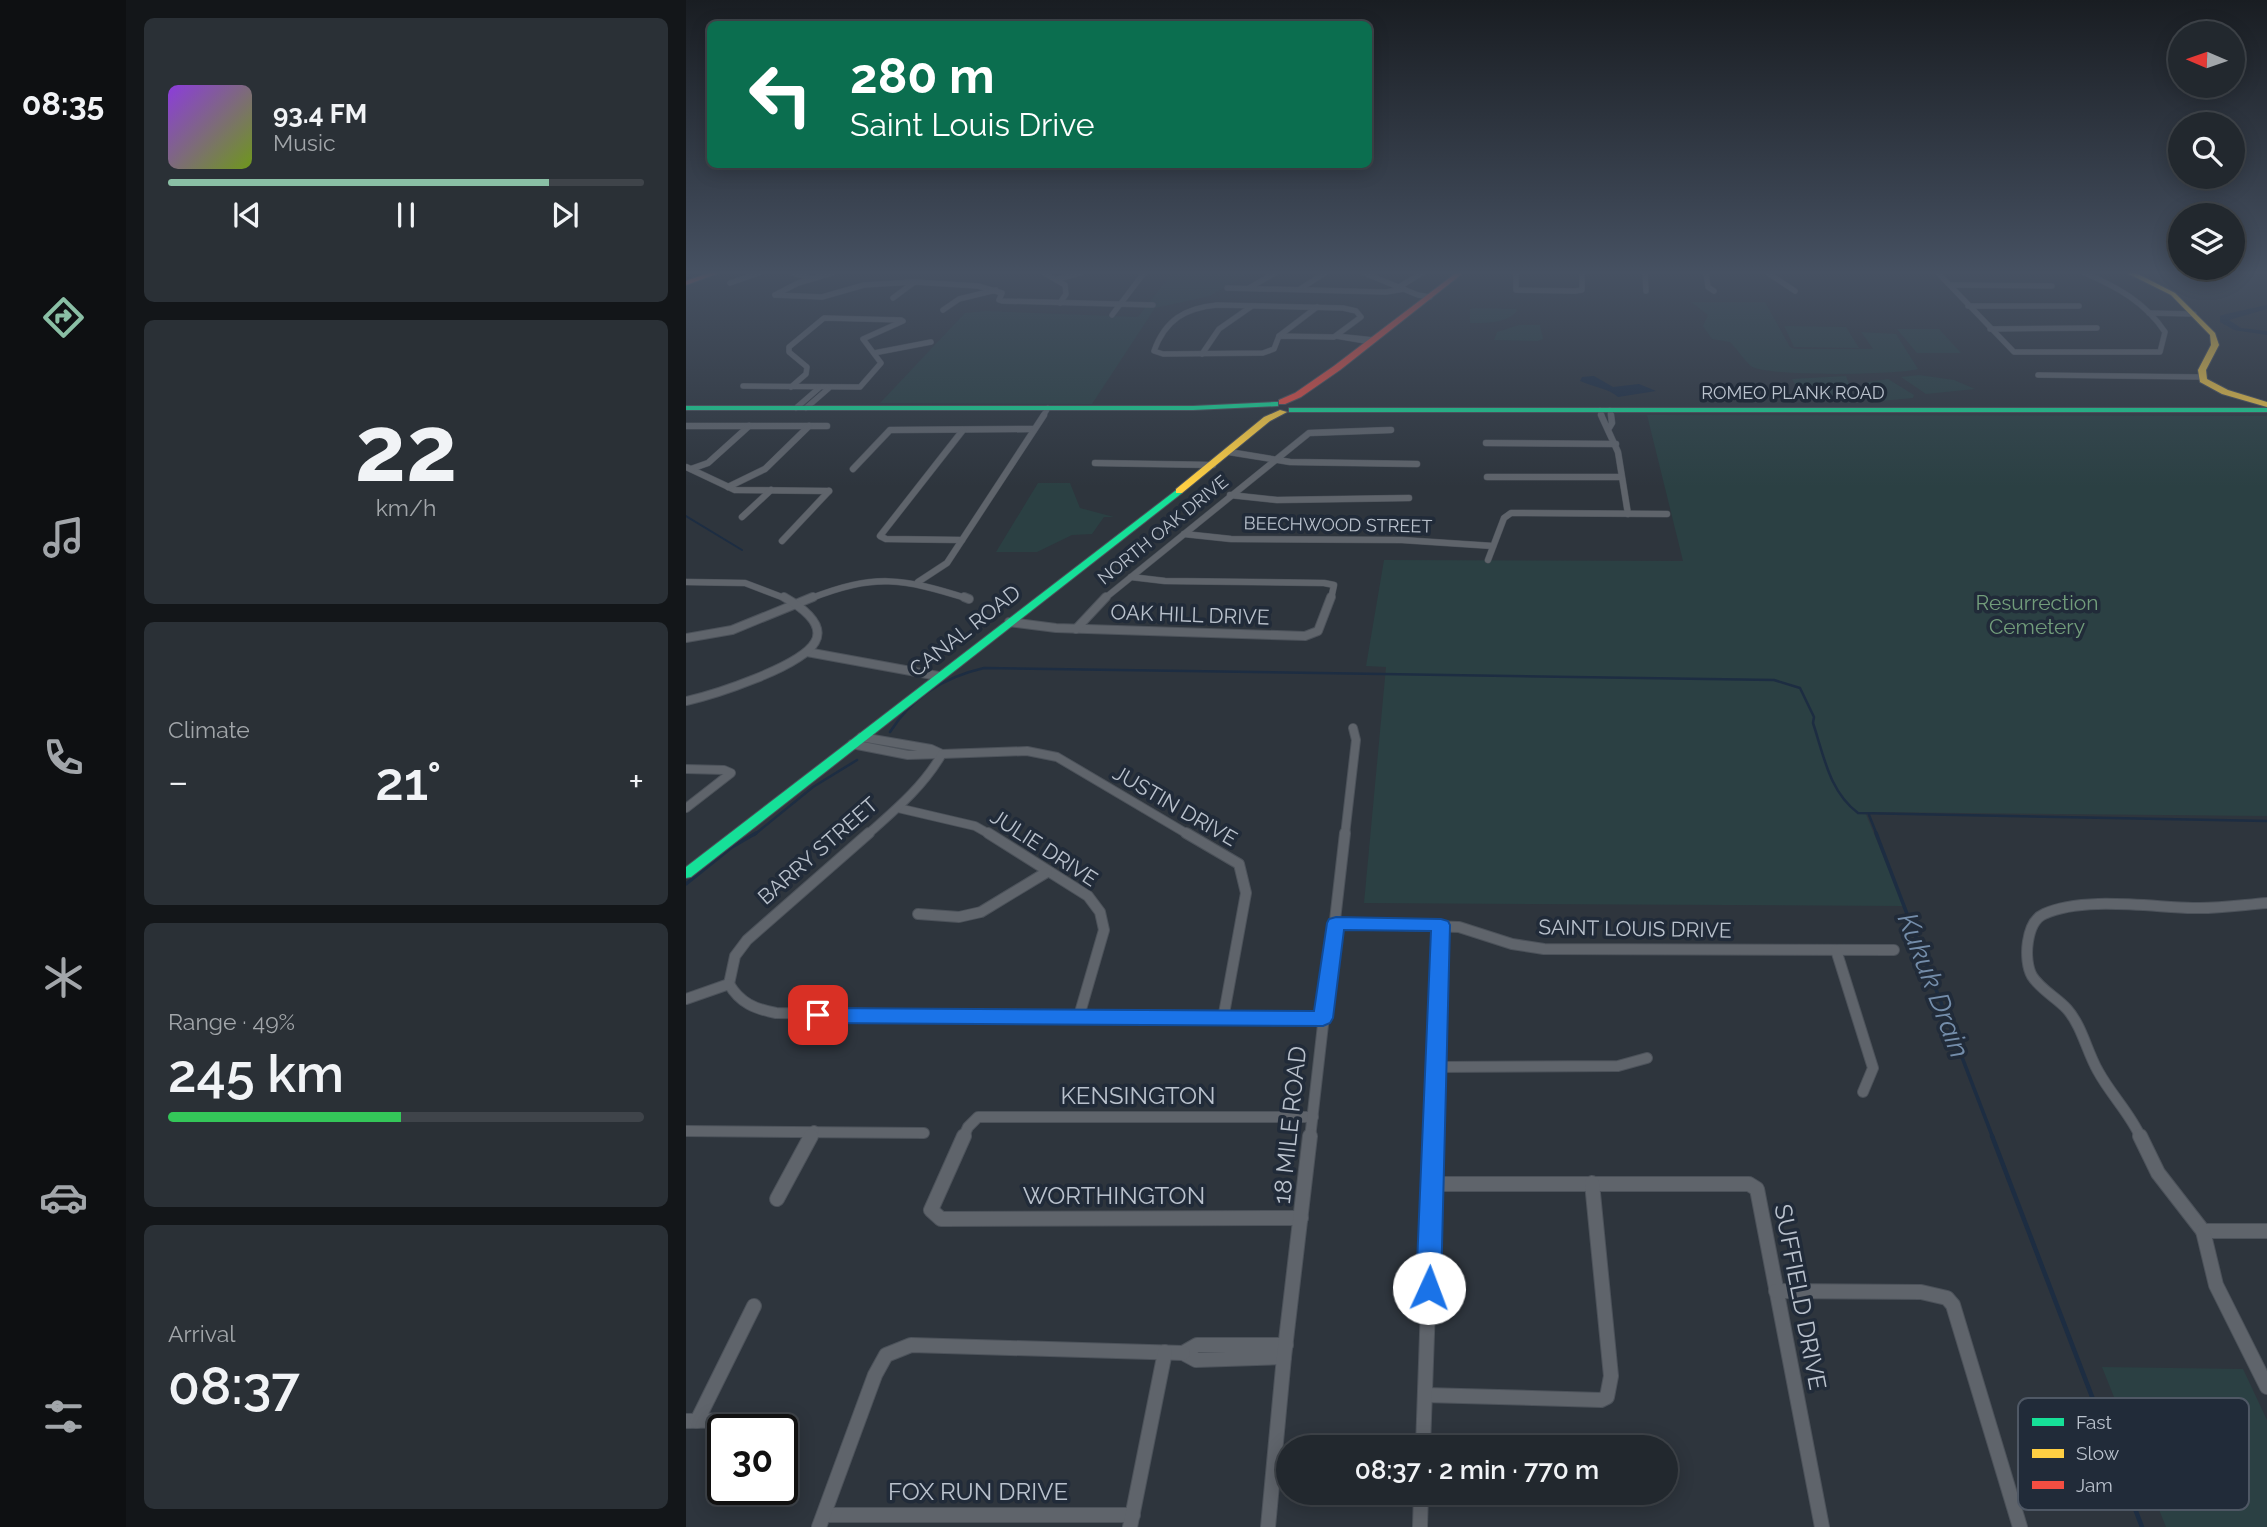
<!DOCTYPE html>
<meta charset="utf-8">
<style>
:root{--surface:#22282e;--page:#2a3036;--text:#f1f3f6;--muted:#a2a6aa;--line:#3f444a;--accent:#8abfa5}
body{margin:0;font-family:Raleway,sans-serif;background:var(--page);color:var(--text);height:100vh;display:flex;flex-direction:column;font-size:26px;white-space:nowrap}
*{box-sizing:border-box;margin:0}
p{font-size:23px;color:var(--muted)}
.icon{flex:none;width:38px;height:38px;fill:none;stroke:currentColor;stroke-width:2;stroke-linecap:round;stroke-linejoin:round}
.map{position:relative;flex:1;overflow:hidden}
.side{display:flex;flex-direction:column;gap:18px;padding:18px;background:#131619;width:560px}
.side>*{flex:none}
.guide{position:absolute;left:21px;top:21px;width:665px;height:147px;border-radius:10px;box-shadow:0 4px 18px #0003,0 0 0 2px var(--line);background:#0b6e4f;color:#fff;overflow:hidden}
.needle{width:46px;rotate:272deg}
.fabs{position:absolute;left:1482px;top:21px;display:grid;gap:14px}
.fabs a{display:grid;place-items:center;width:77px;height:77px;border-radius:50%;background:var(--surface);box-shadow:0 4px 18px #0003,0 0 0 2px var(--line);font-size:35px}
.speed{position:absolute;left:21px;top:1414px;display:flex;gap:14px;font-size:35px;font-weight:700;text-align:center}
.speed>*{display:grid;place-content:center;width:91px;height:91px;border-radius:50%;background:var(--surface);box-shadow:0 4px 18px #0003,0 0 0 2px var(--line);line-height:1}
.speed .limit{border:4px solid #111;border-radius:10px;background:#fff;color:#111}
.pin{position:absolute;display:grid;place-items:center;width:60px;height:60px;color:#fff;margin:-30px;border-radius:14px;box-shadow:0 4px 10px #0006}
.me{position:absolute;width:77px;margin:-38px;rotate:2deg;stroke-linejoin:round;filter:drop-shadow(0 0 5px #0008)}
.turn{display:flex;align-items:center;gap:24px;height:147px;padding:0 28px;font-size:32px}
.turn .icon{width:91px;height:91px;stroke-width:2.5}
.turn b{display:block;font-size:49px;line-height:60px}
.big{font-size:52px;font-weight:600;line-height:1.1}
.side .widget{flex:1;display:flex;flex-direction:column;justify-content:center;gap:10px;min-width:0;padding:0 24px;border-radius:10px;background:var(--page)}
.side .dial{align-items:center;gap:0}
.dial b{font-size:91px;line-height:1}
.song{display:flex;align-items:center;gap:21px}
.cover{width:84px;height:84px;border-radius:10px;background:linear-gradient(135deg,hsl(270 70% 55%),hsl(80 70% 35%))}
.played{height:7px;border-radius:4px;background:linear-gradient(90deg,var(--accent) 80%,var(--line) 80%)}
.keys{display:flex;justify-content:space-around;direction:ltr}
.heat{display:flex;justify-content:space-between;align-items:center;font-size:38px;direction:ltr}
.charge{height:10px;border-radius:5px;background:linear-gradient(90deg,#34c759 49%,var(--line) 0)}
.trip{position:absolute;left:590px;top:1435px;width:402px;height:70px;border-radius:35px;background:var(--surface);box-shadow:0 4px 18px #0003,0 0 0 2px var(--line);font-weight:600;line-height:70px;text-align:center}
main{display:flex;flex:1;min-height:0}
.tab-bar{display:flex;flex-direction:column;width:126px;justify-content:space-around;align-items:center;background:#0e1012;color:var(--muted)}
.tab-bar .icon{width:49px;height:49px}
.tab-bar .on{color:var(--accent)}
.tab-bar b{font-size:32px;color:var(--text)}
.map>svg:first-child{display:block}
.green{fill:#2b4043}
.water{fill:#1d2d42}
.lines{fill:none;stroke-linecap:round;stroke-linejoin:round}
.stream-far3{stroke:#1d2d42;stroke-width:2}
.stream-far2{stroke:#1d2d42;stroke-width:2.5}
.stream-far1{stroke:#1d2d42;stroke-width:3.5}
.stream{stroke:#1d2d42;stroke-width:4.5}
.river{fill:#1d2d42;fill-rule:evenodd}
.street-far4-casing{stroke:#4c525a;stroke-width:6}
.street-far3-casing{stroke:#4c525a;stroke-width:7}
.street-far2-casing{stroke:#4c525a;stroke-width:10}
.street-far1-casing{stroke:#4c525a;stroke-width:12}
.street-casing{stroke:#4c525a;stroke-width:16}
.fast-casing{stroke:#4c525a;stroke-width:2}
.slow-casing{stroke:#4c525a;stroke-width:2}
.jam-casing{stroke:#4c525a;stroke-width:2}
.street-far4{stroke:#5f646b;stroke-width:5}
.street-far3{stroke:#5f646b;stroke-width:6}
.street-far2{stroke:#5f646b;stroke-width:8}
.street-far1{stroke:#5f646b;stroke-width:10}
.street{stroke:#5f646b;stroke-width:14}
.fast{fill:#16e098;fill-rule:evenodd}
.slow{fill:#ffcf43;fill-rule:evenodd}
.jam{fill:#f24e42;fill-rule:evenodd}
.route{fill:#1a73e8;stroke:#114b97;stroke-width:2}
.labels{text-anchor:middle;stroke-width:7;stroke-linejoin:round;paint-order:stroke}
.far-street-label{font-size:18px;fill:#bac2cd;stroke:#212b39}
.park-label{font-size:21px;fill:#729d7b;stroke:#212b39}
.street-label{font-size:21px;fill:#bac2cd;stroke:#212b39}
.near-street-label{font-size:24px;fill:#bac2cd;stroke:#212b39}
.near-water-label{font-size:28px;font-style:italic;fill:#748daa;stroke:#212b39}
.key{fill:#212b39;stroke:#4f5865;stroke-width:2}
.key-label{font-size:19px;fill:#bac2cd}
</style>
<main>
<nav class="tab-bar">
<b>08:35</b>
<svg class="icon on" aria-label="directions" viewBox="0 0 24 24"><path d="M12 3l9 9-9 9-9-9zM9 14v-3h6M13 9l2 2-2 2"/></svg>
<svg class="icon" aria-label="music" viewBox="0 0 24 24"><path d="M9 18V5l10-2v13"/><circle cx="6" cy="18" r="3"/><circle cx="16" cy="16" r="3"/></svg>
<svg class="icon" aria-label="phone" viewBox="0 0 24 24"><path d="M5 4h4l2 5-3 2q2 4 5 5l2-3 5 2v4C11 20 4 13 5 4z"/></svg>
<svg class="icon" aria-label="climate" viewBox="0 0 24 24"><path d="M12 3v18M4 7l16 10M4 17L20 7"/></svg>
<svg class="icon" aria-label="car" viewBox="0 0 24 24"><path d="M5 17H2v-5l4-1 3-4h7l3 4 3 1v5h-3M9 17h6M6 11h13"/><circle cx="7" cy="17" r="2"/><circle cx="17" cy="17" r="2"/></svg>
<svg class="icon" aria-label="filters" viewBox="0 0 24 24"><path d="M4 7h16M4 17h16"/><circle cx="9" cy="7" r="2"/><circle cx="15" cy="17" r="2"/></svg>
</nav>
<section class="side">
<div class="widget">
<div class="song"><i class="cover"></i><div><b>93.4 FM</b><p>Music</p></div></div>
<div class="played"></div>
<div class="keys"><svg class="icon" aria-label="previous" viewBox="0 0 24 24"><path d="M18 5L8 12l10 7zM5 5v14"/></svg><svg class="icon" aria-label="pause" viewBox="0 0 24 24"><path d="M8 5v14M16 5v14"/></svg><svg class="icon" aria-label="next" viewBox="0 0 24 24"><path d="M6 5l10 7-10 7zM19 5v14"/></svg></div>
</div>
<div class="widget dial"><b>22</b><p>km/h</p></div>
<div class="widget"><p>Climate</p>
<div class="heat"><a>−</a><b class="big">21°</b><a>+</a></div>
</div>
<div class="widget"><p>Range · 49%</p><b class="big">245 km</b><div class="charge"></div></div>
<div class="widget"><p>Arrival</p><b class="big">08:37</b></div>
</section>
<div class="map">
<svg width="1581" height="1527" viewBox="0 0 1581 1527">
<rect width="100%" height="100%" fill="#2e353d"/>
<g class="green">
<polygon points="486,273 563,273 524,296 469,308 406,404 194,403 279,313 300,311 452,317"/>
<path d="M1005 302H1079L1104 347 1109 349H1187L1175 332 1210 334 1232 369C1213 375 1079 377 1065 366 1058 360 1051 349 1044 342L1026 339 1017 326 1022 315Z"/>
<path d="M789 308 830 309 831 311C820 324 799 323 784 323V309Z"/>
<polygon points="854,325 857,339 852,341 808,340 811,332 833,325"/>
<polygon points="1098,326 1160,327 1173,348 1108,347"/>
<polygon points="1211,329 1253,329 1275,353 1231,353"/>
<polygon points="1233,375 1268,380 1289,389 1240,394 1215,377"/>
<path d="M1160 376 1163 384C1153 398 1133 398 1117 398L1106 379Z"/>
<polygon points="1202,379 1228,395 1227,398 1183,402 1173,393 1182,382"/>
<polygon points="961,415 1581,416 1581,816 1179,812 1218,906 678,903 700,667 680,666 698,560 997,561"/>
<polygon points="352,483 384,483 394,508 428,517 418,517 406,534 386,535 351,552 310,552"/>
<polygon points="1416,1367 1557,1369 1581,1420 1581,1527 1480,1527"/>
</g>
<g class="water">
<polygon points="1581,305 1581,309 1543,320 1555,328 1581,331 1581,335 1548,330 1534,322 1534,316 1540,314"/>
<path d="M908 376 927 387 953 384 970 391 932 397C924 389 905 386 894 381L896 377Z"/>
</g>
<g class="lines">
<polyline class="stream-far3" points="0,516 56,550"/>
<g class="stream-far2">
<path d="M204 732C226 697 258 677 298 668L1088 680 1114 688 1128 717 1127 723C1138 756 1143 791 1172 813L1581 821"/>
<polyline points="1183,815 1191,835"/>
<polyline points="68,835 127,787 171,760"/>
</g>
<g class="stream-far1">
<polyline points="1190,833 1307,1138"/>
<polyline points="0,884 46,847 70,833"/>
</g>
<polyline class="stream" points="1306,1136 1456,1527"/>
<polygon class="river" points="8,273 20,273 0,280 0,276"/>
<g class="street-far4-casing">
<g id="street-far4">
<polyline points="107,273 124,278"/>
<polyline points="358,273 379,285 380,294 374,303"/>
<polyline points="678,273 732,295 744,297"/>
<polyline points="830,273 830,290 889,291 896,290 896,273"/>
<polyline points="959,273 960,291"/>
<polyline points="1020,273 1022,287 1028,291"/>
<polyline points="1082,273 1109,291"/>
<path d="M1252 273 1328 352H1474L1479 332C1459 302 1431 287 1399 273"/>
<polyline points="372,279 394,273"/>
<polyline points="44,283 73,273"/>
<polyline points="1264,285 1366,286"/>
<polyline points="713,287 736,273"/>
<polyline points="541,288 700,292 718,289"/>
<polyline points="563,288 589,273"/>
<polyline points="614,289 639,273"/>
<polyline points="89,295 136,297 178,285 228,282 292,286 316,293 313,300 316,301 467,305"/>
<polyline points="89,295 112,283 146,273"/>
<polyline points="207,298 227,283"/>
<path d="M531 305 657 308 670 311 675 317 648 337 593 336 588 349 577 353 477 354 468 351C479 320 499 308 531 305Z"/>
<polyline points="1282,306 1393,306"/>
<polyline points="257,310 273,299 310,290"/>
<polyline points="1463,313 1508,314"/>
<polyline points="426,315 458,273"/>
<polyline points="1304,329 1411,328"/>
<polyline points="593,336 631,307"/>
<polyline points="685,342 650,336 688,340"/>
<polyline points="188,353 245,342"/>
<polyline points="516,354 533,329 566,306"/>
<polyline points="1352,375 1515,377"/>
<polyline points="57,386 174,387 195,363 177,339 217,321"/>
<polyline points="105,387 120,374 121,367 103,352 103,347 138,318 215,320"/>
<polyline points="110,408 133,388"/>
<polyline points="120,408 143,388"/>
<polyline points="914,410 916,416"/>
<polyline points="924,410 925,416"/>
<polyline points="357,416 362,408"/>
</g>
</g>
<g class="street-far3-casing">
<g id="street-far3">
<polyline points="915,415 932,452 942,514"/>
<polyline points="0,426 141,426"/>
<polyline points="923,428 926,423 925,415"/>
<polyline points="800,443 930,444"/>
<polyline points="543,452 604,462 731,464"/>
<polyline points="409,463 527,465"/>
<polyline points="0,467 49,490 143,491"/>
<polyline points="5,469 22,463 63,426"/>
<polyline points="167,469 204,430 348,429"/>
<polyline points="801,477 935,477"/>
<polyline points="42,487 79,469 123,426"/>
<polyline points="544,495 591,500 723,498"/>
<polyline points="56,517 85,490"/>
<polyline points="498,534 545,539 716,540 807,546"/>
<polyline points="276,540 200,539 194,536 277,430"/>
<polyline points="96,541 143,491"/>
<polyline points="802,560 818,518 825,513 981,514"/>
<polyline points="445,577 479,581 638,583 648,585 645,599"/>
<polyline points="0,582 59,583 101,599"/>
<polyline points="232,582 261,563 358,415"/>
<path d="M123 599C189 573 216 578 283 599"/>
<polyline points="418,599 623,433 705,430"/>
</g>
</g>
<g class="street-far2-casing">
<g id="street-far2">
<polyline points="278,597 283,599"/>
<polyline points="323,622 370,628 619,636 632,631 645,597"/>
<polyline points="390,629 420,597"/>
<polyline points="0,638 46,630 127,597"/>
<polyline points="121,652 252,676"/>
<path d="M0 701C27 695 115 667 129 642 140 623 112 605 98 597"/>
<polyline points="166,744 222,755 256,754 245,749 175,737"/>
<polyline points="0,769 38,770 45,773 0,808"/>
<polyline points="212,808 289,826 305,835"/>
<path d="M181 835C209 810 237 787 256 754L341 751 371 757 503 835"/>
<polyline points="659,835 670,740 667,728"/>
</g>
</g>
<g class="street-far1-casing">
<g id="street-far1">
<polyline points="302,833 402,896 414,912 418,930 393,1016"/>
<polyline points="500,833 553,864 560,893 537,1019"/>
<polyline points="232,914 273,917 295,912 361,872"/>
<polyline points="650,923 773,927 826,944 858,949 1208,950"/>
<polyline points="1150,950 1187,1068 1177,1092"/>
<polyline points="43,984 49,956 61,940 183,833"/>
<path d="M43 984C54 1003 69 1009 90 1013L637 1018"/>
<polyline points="0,999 43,984"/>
<polyline points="751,1067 932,1066 961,1058"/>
<polyline points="0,1131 238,1133"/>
<polyline points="124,1138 128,1131"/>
<polyline points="277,1138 282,1127 292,1117 627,1117"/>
<polyline points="624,1138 659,833"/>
<polyline points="748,1138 755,925"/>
<path d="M1455 1138C1444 1113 1425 1095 1412 1071 1401 1052 1396 1026 1381 1009 1371 998 1354 989 1346 976 1337 960 1340 922 1358 914 1396 896 1465 907 1507 908 1531 909 1556 905 1581 903"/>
</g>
</g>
<g class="street-casing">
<g id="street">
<polyline points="278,1136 245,1210 255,1219 615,1218"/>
<polyline points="1454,1136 1472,1173 1517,1231 1581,1231"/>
<polyline points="746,1184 1063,1184 1071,1189 1136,1527"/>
<polyline points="91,1199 125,1136"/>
<polyline points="1517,1231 1530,1285 1581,1387"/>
<polyline points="1090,1291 1235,1292 1261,1298 1267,1305 1334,1527"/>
<polyline points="598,1357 510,1360 497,1353 511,1345 600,1345"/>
<polyline points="739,1395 915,1400 921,1397 925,1376 906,1183"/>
<polyline points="0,1421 63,1420"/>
<polyline points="11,1421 68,1306"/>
<polyline points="737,1447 748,1136"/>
<polyline points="138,1515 447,1515"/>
<polyline points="133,1527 189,1375 200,1355 225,1345 497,1353"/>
<polyline points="444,1527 479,1352"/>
<polyline points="582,1527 598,1357 624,1136"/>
<polyline points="734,1527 735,1493"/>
</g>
</g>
<g class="fast-casing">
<g id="fast">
<polygon points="589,402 592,402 592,406 507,410 0,410 0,406 507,406"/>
<rect x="603" y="408" width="978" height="4"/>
<polygon points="493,488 496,489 496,493 5,877 0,878 0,867"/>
</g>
</g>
<g class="slow-casing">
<g id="slow">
<polygon points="1441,273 1450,273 1489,293 1529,333 1533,345 1520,370 1521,379 1542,390 1581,402 1581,407 1536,394 1514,382 1512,370 1525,345 1524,335 1485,295"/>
<polygon points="594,410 601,412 584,421 496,493 490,493 490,489 578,417"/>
</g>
</g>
<g class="jam-casing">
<g id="jam">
<polygon points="23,273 33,273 0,285 0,281"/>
<polygon points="770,273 777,273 654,370 615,397 599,404 593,404 593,400 609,393 648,366"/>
</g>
</g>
<use href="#street-far4" class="street-far4"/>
<use href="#street-far3" class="street-far3"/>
<use href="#street-far2" class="street-far2"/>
<use href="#street-far1" class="street-far1"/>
<use href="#street" class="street"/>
<use href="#fast" class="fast"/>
<use href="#slow" class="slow"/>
<use href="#jam" class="jam"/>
</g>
<linearGradient id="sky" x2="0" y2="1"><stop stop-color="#191d22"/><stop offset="0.56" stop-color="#465162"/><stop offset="1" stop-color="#465162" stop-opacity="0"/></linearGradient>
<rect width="1581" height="487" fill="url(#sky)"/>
<polygon class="route" points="650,917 755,919 762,921 764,925 755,1288 751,1296 743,1299 734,1296 730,1288 745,931 658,930 647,1018 644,1023 637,1026 132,1023 125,1020 122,1015 125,1010 132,1008 628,1011 641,923 643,919"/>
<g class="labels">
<g class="far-street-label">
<text x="1107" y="399">ROMEO PLANK ROAD</text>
<text transform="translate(652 525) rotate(1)" y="6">BEECHWOOD STREET</text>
<text transform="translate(477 530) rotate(-39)" y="6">NORTH OAK DRIVE</text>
</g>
<g class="park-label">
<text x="1351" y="610">Resurrection<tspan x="1351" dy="24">Cemetery</tspan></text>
</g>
<g class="street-label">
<text transform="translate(504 615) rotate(2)" y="7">OAK HILL DRIVE</text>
<text transform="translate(279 631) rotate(-38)" y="7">CANAL ROAD</text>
<text transform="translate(489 806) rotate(30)" y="7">JUSTIN DRIVE</text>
<text transform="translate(358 848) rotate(33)" y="7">JULIE DRIVE</text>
<text transform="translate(132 851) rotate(-41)" y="7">BARRY STREET</text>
<text transform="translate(949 929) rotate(1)" y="7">SAINT LOUIS DRIVE</text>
</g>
<g class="near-street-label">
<text x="452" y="1104">KENSINGTON</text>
<text transform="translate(604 1125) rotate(-84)" y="8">18 MILE ROAD</text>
<text x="428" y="1204">WORTHINGTON</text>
<text transform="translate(1114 1297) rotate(79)" y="8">SUFFIELD DRIVE</text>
<text x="292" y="1500">FOX RUN DRIVE</text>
</g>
<g class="near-water-label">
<text transform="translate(1248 985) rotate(69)" y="10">Kukuk Drain</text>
</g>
</g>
<rect x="1332" y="1398" width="231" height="112" rx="10" class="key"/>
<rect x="1346" y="1418" width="32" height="8" fill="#16e098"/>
<rect x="1346" y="1449" width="32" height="9" fill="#ffcf43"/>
<rect x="1346" y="1481" width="32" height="8" fill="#f24e42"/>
<g class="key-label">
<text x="1390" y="1429">Fast</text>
<text x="1390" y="1460">Slow</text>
<text x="1390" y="1492">Jam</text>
</g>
</svg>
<div class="fabs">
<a><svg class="needle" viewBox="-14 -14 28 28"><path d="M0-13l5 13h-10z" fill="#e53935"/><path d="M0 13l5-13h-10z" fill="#a2a6aa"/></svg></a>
<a><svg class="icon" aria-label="search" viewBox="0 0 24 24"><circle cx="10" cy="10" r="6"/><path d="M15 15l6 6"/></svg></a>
<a><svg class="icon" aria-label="layers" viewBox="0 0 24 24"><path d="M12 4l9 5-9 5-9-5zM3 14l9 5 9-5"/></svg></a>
</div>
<div class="speed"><div class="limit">30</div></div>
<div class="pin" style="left:132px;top:1015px;background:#d93025"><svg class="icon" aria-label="arrive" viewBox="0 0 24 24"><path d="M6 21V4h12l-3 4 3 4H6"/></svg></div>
<svg class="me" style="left:743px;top:1288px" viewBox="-20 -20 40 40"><circle r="19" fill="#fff"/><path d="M0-13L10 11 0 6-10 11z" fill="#1a73e8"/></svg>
<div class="trip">08:37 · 2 min · 770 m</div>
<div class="guide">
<div class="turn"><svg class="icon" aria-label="left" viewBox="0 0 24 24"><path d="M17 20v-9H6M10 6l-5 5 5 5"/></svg><div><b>280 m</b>Saint Louis Drive</div></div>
</div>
</div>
</main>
